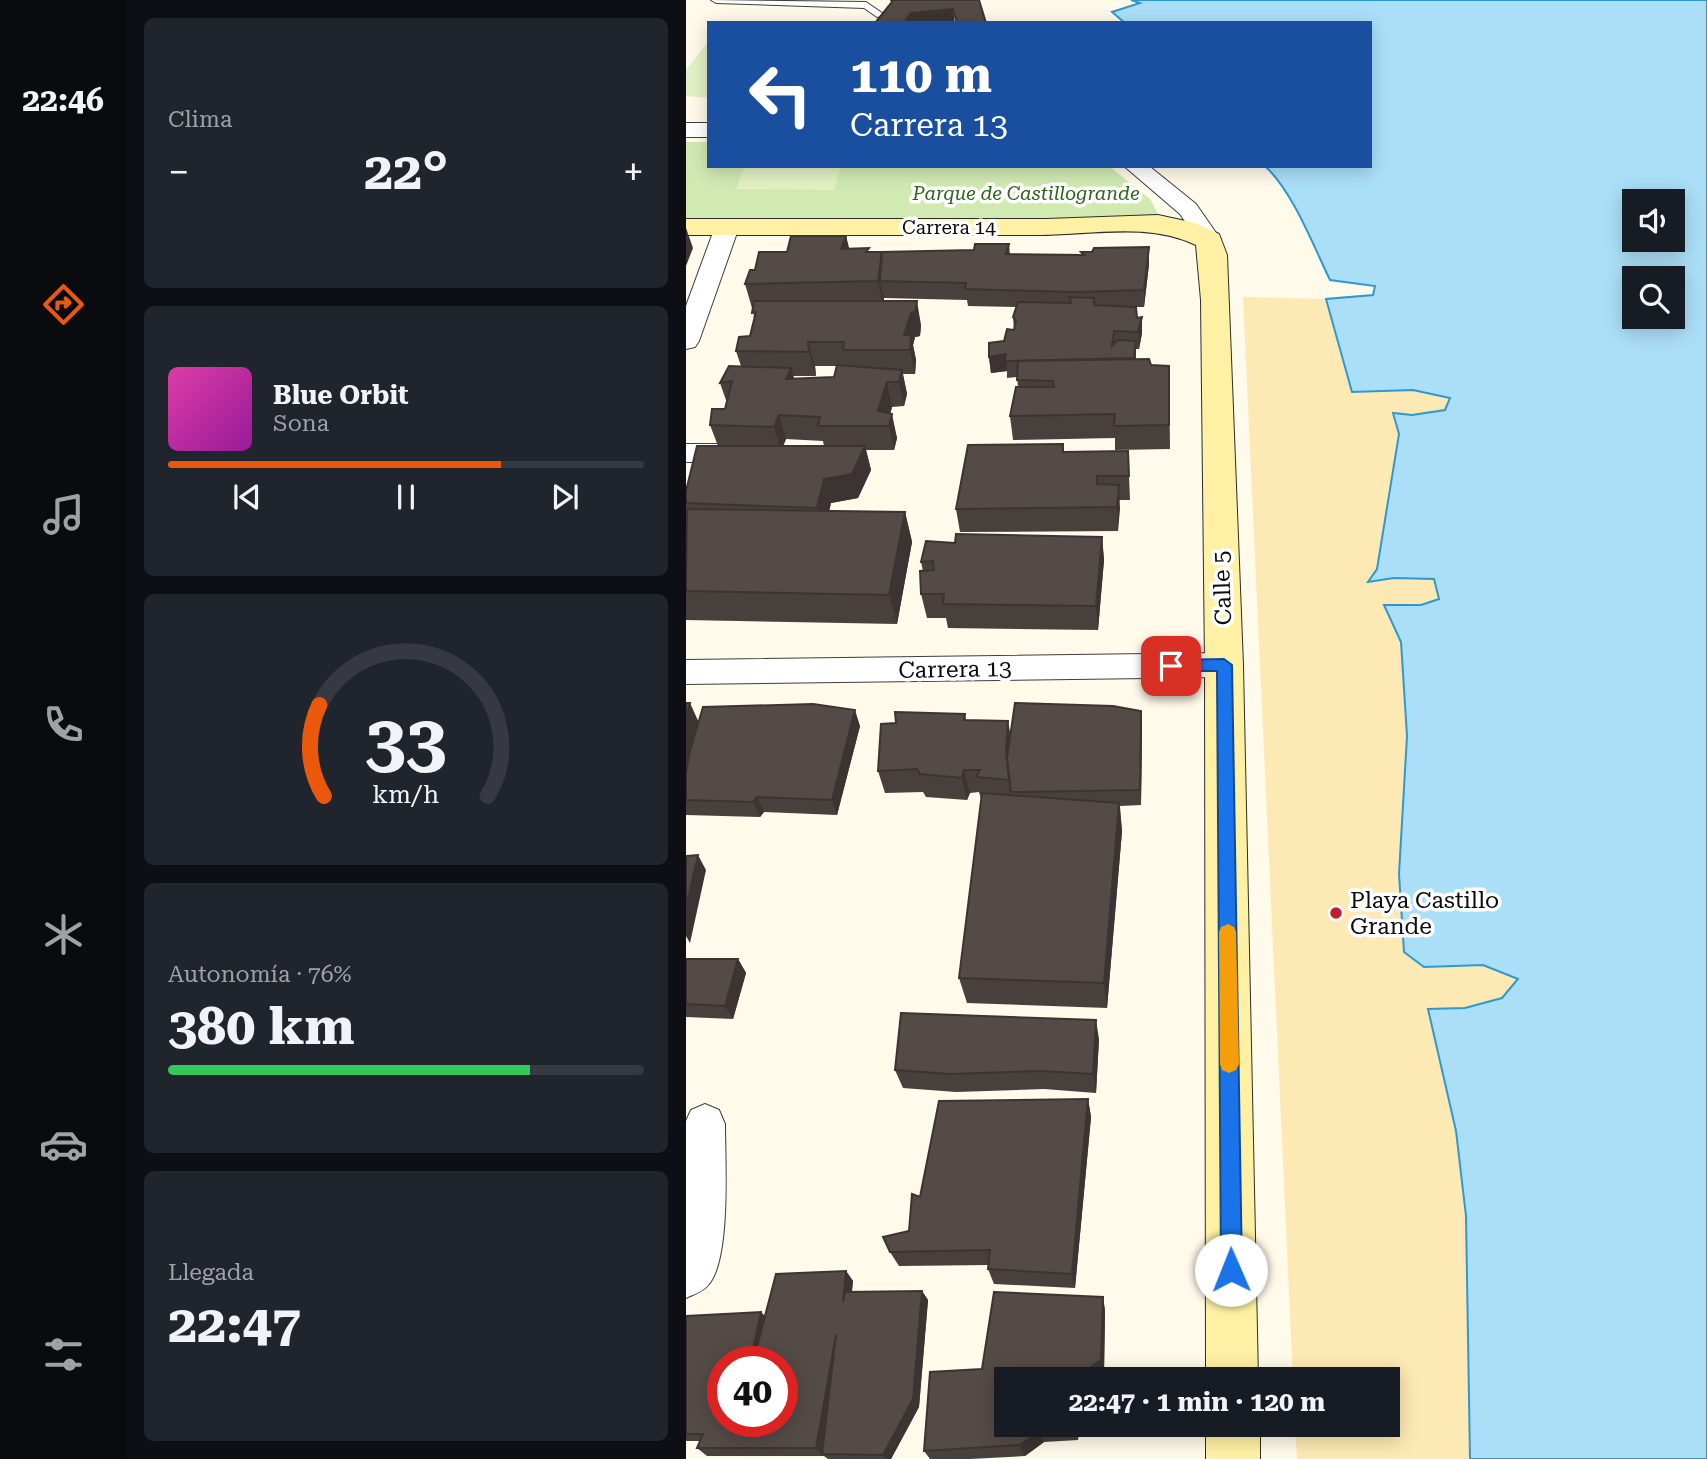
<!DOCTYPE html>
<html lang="es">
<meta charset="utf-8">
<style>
:root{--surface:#171b24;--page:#20242c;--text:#f1f3f6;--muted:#9ea1a6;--line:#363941;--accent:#ea580c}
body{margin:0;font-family:"Roboto Serif",serif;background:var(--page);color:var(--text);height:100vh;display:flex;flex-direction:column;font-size:26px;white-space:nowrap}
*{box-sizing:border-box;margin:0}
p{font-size:23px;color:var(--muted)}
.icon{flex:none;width:38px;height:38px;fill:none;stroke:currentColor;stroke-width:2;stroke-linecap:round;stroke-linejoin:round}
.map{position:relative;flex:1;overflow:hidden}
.drawer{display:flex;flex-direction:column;gap:18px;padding:18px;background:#0d0f14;width:560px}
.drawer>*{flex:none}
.hud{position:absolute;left:21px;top:21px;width:665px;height:147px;border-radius:0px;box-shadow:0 4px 18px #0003;background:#1a4fa0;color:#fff;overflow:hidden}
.buttons{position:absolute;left:936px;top:189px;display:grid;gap:14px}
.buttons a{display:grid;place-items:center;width:63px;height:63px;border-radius:0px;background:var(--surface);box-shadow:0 4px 18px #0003;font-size:35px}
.speed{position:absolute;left:21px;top:1346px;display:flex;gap:14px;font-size:35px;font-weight:700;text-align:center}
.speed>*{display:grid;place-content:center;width:91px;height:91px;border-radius:50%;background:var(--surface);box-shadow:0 4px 18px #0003;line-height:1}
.speed .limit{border:10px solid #d22;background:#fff;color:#111}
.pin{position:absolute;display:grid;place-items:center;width:60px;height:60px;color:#fff;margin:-30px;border-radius:14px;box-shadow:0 4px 10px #0006}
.me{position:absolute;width:77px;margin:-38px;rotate:359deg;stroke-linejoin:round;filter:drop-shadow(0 0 5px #0008)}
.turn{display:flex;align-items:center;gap:24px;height:147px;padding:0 28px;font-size:32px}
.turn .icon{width:91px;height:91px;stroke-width:2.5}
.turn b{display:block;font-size:49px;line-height:60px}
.big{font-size:52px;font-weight:700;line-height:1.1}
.drawer .widget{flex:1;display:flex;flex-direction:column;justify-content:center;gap:10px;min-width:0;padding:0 24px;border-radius:10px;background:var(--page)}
.drawer .dial{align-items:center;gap:0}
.dial svg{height:182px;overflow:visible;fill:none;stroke:var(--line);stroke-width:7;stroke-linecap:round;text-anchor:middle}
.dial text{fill:var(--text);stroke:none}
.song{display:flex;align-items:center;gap:21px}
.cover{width:84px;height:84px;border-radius:10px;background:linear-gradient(135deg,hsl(320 70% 55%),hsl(300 70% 35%))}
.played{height:7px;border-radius:4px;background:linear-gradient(90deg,var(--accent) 70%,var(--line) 70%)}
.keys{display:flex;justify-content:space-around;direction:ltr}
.heat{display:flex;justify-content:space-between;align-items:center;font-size:38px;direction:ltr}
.charge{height:10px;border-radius:5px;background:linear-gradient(90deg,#34c759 76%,var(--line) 0)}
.trip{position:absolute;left:308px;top:1367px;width:406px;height:70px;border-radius:0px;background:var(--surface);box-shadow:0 4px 18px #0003;font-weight:700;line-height:70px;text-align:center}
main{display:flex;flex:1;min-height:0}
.tabs{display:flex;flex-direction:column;width:126px;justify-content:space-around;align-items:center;background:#090b0e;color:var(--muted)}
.tabs .icon{width:49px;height:49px}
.tabs .current{color:var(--accent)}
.tabs b{font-size:32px;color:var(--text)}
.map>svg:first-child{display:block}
.green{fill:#d1eab2}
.sand{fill:#fde9b3}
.pitch{fill:#e3f1c4}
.water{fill:#abdff8;stroke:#2f98d2;stroke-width:2;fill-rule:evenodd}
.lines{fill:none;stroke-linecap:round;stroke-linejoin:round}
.lane-casing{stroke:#3e3e3e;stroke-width:2}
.street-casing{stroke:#3e3e3e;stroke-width:2}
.secondary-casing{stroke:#2d2d2d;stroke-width:2}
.lane{fill:#fff;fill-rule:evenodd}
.street{fill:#fff;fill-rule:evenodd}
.secondary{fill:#fff1a4;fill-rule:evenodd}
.wall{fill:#48403d;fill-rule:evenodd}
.shaded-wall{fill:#3b3432}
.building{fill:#544b47;stroke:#3b3432;stroke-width:2}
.route{fill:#1a73e8;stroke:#114b97;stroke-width:2}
.slow{fill:#f59e0b}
.poi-dot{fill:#bf1e2d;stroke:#fff;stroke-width:2.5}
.labels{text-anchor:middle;stroke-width:7;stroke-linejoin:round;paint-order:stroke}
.far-park-label{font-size:19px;font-style:italic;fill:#2c641a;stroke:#fff}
.far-street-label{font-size:19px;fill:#0b0b0b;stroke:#fff}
.street-label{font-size:23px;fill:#0b0b0b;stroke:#fff}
.poi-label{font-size:23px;fill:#0b0b0b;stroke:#fff;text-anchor:start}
</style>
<main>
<nav class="tabs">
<b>22:46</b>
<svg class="icon current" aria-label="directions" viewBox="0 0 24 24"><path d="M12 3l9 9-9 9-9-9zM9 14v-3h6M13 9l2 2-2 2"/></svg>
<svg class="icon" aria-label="music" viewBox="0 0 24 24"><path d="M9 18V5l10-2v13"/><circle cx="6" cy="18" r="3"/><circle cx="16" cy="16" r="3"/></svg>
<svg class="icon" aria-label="phone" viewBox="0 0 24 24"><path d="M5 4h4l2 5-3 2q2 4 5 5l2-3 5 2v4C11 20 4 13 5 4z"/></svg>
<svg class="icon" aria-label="climate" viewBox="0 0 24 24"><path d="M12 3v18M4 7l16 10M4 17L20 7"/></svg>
<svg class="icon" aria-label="car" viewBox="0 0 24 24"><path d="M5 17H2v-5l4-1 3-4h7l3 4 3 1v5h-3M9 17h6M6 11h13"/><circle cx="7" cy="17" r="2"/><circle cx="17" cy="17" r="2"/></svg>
<svg class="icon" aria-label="filters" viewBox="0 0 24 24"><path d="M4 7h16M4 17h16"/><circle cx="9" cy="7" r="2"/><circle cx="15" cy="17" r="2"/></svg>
</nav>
<section class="drawer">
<div class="widget"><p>Clima</p>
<div class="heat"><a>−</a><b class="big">22°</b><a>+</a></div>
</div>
<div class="widget">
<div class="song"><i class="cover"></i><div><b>Blue Orbit</b><p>Sona</p></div></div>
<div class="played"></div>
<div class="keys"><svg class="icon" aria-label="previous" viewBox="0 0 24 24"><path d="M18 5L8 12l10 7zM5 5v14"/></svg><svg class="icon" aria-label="pause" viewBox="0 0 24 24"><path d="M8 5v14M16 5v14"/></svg><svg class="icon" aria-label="next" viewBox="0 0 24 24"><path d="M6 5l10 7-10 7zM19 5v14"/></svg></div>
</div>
<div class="widget dial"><svg viewBox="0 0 100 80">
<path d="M14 69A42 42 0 1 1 86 69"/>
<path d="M14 69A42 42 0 0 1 12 29" stroke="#ea580c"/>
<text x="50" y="56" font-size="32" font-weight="700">33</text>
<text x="50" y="72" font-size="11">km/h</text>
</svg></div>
<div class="widget"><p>Autonomía · 76%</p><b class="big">380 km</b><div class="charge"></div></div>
<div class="widget"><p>Llegada</p><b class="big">22:47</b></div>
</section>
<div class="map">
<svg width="1021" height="1459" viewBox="0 0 1021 1459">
<rect width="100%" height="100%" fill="#fffae9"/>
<polygon class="green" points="0,142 23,142 23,166 423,166 464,199 472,214 449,219 0,218"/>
<polygon class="sand" points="557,297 640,299 666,392 727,390 764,398 759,410 726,415 707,414 713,434 691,569 682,581 708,578 749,579 753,599 735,605 698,606 715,642 721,736 713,874 718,952 738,967 797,965 832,979 816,998 779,1008 742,1009 770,1131 780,1216 784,1459 611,1459 609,1425 702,1424 702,1379 607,1379"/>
<g class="pitch">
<polygon points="23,41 23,98 0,96 0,70"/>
<polygon points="59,166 155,166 148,190 50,189"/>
</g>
<path class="water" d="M445 0H1021V1459H784L780 1216 770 1131 742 1009 779 1008 816 998 832 979 797 965 738 967 718 952 713 874 721 736 715 642 698 605H735L753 599 748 579 708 578 682 582 691 569 713 434 707 413 726 415 759 410 764 398 727 390 666 392 640 299 687 295 689 286 644 280C627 245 607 192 579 166H684V23H439L426 12 454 3ZM948 201H987V240H948ZM948 278H987V317H948Z"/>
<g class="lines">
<g class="lane-casing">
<polygon id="lane" points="25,0 180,2 199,15 191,17 178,8 30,3"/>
</g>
<g class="street-casing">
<g id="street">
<rect x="0" y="123" width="23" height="14"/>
<polygon points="438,166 463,166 510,204 535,240 531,245 515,245 494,214"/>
<polygon points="41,220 49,222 53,227 13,341 9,347 0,349 0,306 29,227 33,222"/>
<polygon points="0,444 54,444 64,446 68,453 64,460 54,462 0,462"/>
<polygon points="538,653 549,656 554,665 549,674 538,677 0,684 0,660"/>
<path d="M19 1104 33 1110 39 1124C39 1160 45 1258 23 1284 17 1292 8 1294 0 1298V1121L5 1110Z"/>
</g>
</g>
<g class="secondary-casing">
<g id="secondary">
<path d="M472 215 509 223 533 234 541 255 557 665 572 1379H520L519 665 515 300 510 245C461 222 405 235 353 235 235 235 118 235 0 235V219H360Z"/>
<rect x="520" y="1424" width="54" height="35"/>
</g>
</g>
<use href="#lane" class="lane"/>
<use href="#street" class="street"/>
<use href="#secondary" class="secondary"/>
</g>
<g class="wall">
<path d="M160 236 163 249 184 252 288 250 323 244 324 254 396 255 395 252 463 247V264L458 307H450L451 318 456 333 453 349H450V359L465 365 483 366 484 449 429 450V438L327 440 324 416 332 387 331 377 321 378V371L305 373 303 357 328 330 327 317 331 307 282 306 281 300 198 298 197 301 235 325 234 336 229 337 227 345 230 360 229 374H217L221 394 218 406 206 407 204 414 211 438 208 450H180L185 470 172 498 145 503 143 511 219 512 226 542 211 624 0 620V491L32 446 24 425 39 409 41 403 34 383 55 366 50 351 64 336 68 319 67 308H66L59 284 69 270ZM129 366H151L148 377 108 379 107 376H130ZM100 439 137 441 138 446H97Z"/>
<polygon points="442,451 444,500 433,500 432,531 274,532 270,509 378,452"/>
<polygon points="416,537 418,560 412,630 262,628 260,618 241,618 235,594 237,571 235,562 269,543"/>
<polygon points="0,703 12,722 174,726 151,815 78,812 74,817 0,815"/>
<polygon points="455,711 456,727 455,805 434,806 436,831 421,1008 281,1003 273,978 295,799 293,792 284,793 281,800 240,797 237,792 199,793 192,771 279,714 280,720 324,732"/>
<polygon points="0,959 52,959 60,973 47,1019 0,1017"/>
<polygon points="413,1039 410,1093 358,1089 270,1092 217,1088 209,1070"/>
<polygon points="402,1099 405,1117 389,1288 308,1284 302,1269 303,1265 213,1266 204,1252 223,1231 234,1197"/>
<polygon points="160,1271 167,1281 166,1292 236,1291 242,1300 233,1407 205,1459 142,1459 138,1456 21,1456 11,1448 14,1441 0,1441 0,1316 75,1312 79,1316"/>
<polygon points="417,1297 419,1311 418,1373 320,1424 393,1424 392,1440 358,1442 339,1456 284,1459 244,1459 238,1451 296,1369"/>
</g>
<g class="shaded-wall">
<polygon points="267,9 269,23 218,23 225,13"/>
<polygon points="0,228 7,248 0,266"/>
<polygon points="160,236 166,260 155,249"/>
<polygon points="463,247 463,264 458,307 458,290"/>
<polygon points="196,252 194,281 198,298 197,305 192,281"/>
<polygon points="231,301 235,325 234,336 229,337 227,345 230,360 229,374 224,350 218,335 225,313"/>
<polygon points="456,317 456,333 453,349 452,332"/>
<polygon points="122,342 129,366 130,376 123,352"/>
<polygon points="320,354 321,371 305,373 303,357"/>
<polygon points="105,368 112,392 100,379"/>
<polygon points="216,370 221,394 218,406 213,382"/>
<polygon points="201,382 206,407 201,426 192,411"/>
<polygon points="206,414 211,438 208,450 203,426"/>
<polygon points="93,415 100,439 95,451 88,427"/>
<polygon points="179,446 185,470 172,498 145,503 138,532 131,508 138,479"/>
<polygon points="433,485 434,509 432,531 431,507"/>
<polygon points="219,512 226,542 211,624 203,595"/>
<polygon points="416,537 418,560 412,630 410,606"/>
<polygon points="4,703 14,725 0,784 0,717"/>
<polygon points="169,710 174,726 151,815 146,800"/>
<polygon points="455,711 456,727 455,805 454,790"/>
<polygon points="322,721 326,743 325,792 320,751"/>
<polygon points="278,770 284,793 281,800 276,778"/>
<polygon points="71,797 78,812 74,817 67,802"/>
<polygon points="433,803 436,831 421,1008 418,983"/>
<polygon points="12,855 20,870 4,943 0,936 0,908"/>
<polygon points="52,959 60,973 47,1019 39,1006"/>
<polygon points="410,1020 413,1039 410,1093 407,1074"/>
<polygon points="402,1099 405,1117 389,1288 386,1274"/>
<polygon points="160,1271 167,1281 163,1312 157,1302"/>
<polygon points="236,1291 242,1300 233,1407 205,1459 200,1459 197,1455"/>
<polygon points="417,1297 419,1311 418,1373 408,1379 393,1379"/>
<polygon points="75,1312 83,1322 75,1362 64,1362"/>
<polygon points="150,1335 136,1454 130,1448"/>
<polygon points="389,1424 393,1424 392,1440 388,1429"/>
<polygon points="354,1432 358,1442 339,1456 333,1445"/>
</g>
<g class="building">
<polygon points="205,0 293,0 300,23 271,23 267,9 225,13 218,23 189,23 206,2"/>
<polygon points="105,236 160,236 155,249 183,248 180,252 196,252 192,281 59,284 64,270 69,270 73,252 101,252"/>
<polygon points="289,244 323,244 320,254 398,255 395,252 406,252 408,248 463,247 458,290 390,292 279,289 280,283 194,281 196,252 288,250"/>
<polygon points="383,297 408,298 408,305 450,307 451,318 456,317 452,332 428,331 426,346 431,340 450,341 448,358 319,361 320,354 303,357 303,343 318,341 321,329 328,330 330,320 327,317 332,302 385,303"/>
<polygon points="68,301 231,301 229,312 225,313 218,335 225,335 224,350 157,350 158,342 122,342 123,352 50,351 53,337 64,336 70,312 66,313"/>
<polygon points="463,359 465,365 483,366 483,425 428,426 429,414 324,416 330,387 368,387 367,381 331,380 332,361"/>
<polygon points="151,365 216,370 213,382 201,382 192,411 206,414 203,426 132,426 134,417 93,415 88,427 24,425 26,409 39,409 46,381 34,383 43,366 105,368 100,379 148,377"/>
<polygon points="377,444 377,452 442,451 443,476 411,476 411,484 433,485 431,507 270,509 282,445"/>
<polygon points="11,446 179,446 166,474 138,479 131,508 0,503 0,491"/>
<polygon points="1,509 219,512 203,595 0,591"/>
<polygon points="270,534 416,537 410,606 257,604 258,594 235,594 234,571 248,570 247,561 235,562 240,541 269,543"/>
<polygon points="0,703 4,703 0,717"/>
<polygon points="329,703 427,706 455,711 454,790 325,792 321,758"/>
<polygon points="127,704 169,710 146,800 71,797 67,802 0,800 0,774 3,755 17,707"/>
<polygon points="209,712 279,714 278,720 322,721 320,751 323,780 290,777 294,770 278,770 276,778 234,774 231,769 192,771 195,724 210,723"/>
<polygon points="296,793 433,803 418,983 273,978"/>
<polygon points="12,855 0,908 0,856"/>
<polygon points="0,959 52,959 39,1006 0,1004"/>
<polygon points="215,1013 410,1020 407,1074 354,1071 264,1074 209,1070"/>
<polygon points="402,1099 386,1274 302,1269 304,1250 204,1252 197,1237 223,1231 226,1194 234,1197 253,1101"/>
<polygon points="160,1271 157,1302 159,1292 236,1291 227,1399 197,1455 136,1454 150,1335 130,1448 11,1448 17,1434 0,1434 0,1316 75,1312 64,1362 37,1362 37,1421 96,1421 96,1362 67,1362 90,1274"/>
<polygon points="308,1292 417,1297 415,1360 394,1374 393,1379 320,1379 320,1424 389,1424 388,1429 354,1432 333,1445 238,1451 244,1372 296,1369"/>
</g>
<polygon class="route" points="538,659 546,665 556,1270 553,1277 545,1280 538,1277 535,1270 531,671 485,671 477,666 485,660"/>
<polygon class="slow" points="542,924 548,927 550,932 553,1064 550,1070 543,1073 536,1070 534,1064 533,932 535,927"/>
<circle class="poi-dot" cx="650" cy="913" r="7"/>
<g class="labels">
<g class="far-park-label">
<text x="340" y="200">Parque de Castillogrande</text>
</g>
<g class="far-street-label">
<text x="263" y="234">Carrera 14</text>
</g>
<g class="street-label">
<text transform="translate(536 588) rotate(-92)" y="8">Calle 5</text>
<text transform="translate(269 669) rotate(-1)" y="8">Carrera 13</text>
</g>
<g class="poi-label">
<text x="664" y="908">Playa Castillo<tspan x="664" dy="26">Grande</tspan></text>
</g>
</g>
</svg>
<div class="buttons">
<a><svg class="icon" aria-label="sound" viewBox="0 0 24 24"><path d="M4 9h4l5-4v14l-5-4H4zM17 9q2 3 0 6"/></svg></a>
<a><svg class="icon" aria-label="search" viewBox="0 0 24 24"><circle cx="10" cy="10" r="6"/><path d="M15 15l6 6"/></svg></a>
</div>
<div class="speed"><div class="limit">40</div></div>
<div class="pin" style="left:485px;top:666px;background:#d93025"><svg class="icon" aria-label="arrive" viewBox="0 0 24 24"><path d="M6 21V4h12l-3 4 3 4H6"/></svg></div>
<svg class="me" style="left:545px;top:1270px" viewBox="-20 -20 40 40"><circle r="19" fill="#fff"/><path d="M0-13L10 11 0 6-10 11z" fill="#1a73e8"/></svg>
<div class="trip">22:47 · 1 min · 120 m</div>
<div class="hud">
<div class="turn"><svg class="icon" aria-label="left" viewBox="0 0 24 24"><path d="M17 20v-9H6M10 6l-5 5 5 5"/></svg><div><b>110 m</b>Carrera 13</div></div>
</div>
</div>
</main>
